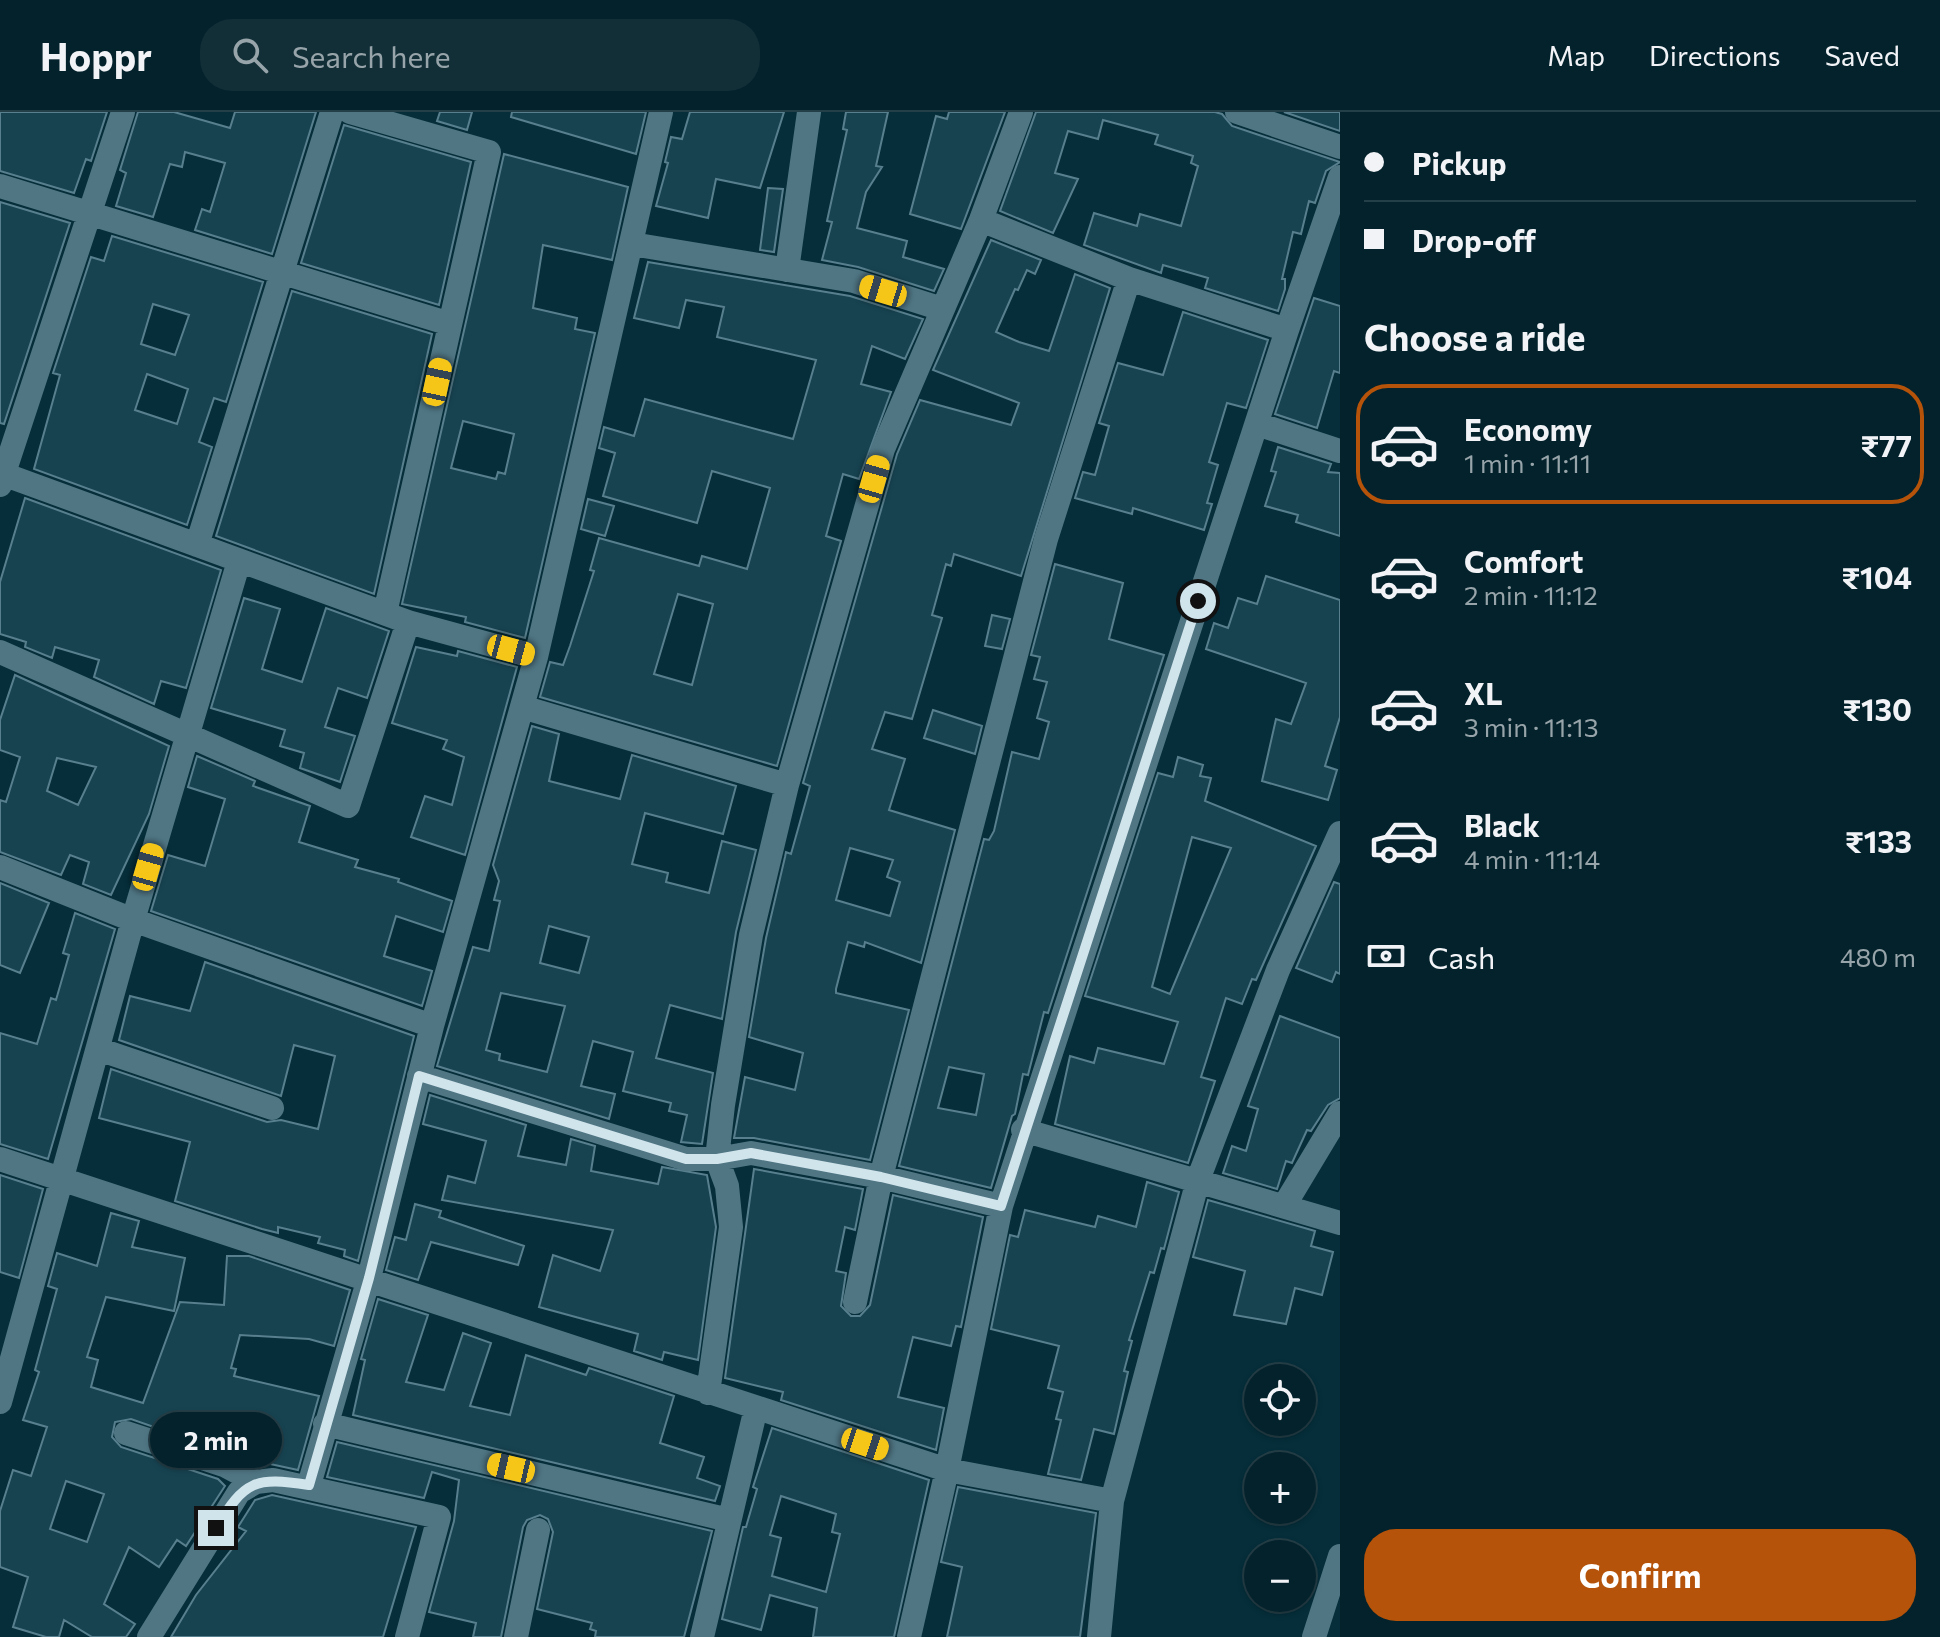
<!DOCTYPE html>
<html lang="en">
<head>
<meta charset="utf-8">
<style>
	body { margin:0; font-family:Commissioner,sans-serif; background:#122f38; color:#f1f3f6; height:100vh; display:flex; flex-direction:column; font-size:30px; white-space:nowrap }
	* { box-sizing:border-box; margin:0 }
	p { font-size:26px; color:#97a4a9 }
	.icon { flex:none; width:44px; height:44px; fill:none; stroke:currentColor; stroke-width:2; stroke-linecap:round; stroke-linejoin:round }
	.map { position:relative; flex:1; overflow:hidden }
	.panel { display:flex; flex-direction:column; background:#04222c; width:600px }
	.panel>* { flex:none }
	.banner { display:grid; align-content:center; height:176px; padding:0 24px; background:#04222c }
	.controls { position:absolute; left:1244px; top:1252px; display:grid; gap:16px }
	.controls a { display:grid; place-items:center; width:72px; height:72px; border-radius:50%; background:#04222c; box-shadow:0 2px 6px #0004,0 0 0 2px #253f48; font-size:40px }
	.end { position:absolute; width:36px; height:36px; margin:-18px; border:10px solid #d0e4ec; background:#111; box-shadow:0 0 0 4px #111 }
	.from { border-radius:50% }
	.bubble { position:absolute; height:56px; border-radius:28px; background:#04222c; box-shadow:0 2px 6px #0004,0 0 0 2px #253f48; font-size:26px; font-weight:700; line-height:56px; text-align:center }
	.car { position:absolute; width:24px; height:48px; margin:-24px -12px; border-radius:10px; box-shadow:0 0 6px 2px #0007; background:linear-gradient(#f5c518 24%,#345 0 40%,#f5c518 0 76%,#345 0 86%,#f5c518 0) }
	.banner b { display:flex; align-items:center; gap:28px; height:76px; font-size:30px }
	.banner b+b { border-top:2px solid #253f48 }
	.banner i { width:20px; height:20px; background:#f1f3f6 }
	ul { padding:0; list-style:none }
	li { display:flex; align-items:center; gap:24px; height:120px; margin:0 16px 12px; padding:0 8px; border:4px solid transparent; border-radius:32px }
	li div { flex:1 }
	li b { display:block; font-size:30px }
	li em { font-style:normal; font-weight:700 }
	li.selected { border-color:#b45309 }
	li>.icon { width:72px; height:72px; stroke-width:1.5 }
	h2 { padding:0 24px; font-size:36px; line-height:96px }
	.pay { display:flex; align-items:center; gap:20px; height:88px; padding:0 24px; font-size:30px }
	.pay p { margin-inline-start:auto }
	.button { display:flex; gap:16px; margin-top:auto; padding:16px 24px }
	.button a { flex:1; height:92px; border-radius:32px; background:#b45309; color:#fff; font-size:32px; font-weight:700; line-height:92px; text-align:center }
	header { display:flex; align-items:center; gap:48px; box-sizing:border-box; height:112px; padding:0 40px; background:#04222c; border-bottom:2px solid #253f48 }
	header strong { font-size:38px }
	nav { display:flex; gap:44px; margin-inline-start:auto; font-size:28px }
	.search { width:560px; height:72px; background:#122f38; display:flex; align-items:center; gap:20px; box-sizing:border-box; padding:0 28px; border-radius:32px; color:#97a4a9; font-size:30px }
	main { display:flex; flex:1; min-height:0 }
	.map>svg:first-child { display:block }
	.building { fill:#174351; stroke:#587f8d; stroke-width:2; fill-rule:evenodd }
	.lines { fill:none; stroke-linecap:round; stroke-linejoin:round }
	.street { stroke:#507684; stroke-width:24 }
	.route { stroke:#d0e4ec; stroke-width:10 }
</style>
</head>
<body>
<header>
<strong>Hoppr</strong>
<div class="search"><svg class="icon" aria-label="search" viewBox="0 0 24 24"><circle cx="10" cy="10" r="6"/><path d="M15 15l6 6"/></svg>Search here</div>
<nav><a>Map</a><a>Directions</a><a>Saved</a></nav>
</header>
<main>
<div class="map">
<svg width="1340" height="1525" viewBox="0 0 1340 1525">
	<rect width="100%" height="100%" fill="#052e3a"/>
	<path class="building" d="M 0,0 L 107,0 L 91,49 L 86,47 L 74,81 L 0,59 Z
		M 138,0 L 174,0 L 230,16 L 235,0 L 316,0 L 272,142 L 195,118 L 202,97 L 210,100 L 225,51 L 185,40 L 182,55 L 170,52 L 153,105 L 116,94 L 126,61 L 120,58 Z
		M 440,0 L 472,0 L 467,18 L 437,9 Z
		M 512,0 L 646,0 L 636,42 L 511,5 Z
		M 690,0 L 784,0 L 760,76 L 716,67 L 708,106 L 656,94 L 668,51 L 665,50 L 671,25 L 682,27 Z
		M 846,0 L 888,0 L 876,54 L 882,55 L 866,80 L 857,116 L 907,129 L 903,145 L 944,157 L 934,179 L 858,155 L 822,148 L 832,110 L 827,109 L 847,18 L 843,17 Z
		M 949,0 L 1005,0 L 961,117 L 910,102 L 936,4 L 947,7 Z
		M 1036,0 L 1215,0 L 1222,2 L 1232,14 L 1340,50 L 1326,59 L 1315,91 L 1309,89 L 1301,122 L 1293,120 L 1282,167 L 1285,167 L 1285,177 L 1278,199 L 1205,176 L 1208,166 L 1163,153 L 1161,161 L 1084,133 L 1094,101 L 1137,114 L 1140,102 L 1181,114 L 1198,54 L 1191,51 L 1193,44 L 1155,32 L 1158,23 L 1103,8 L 1098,27 L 1068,19 L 1055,61 L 1078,67 L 1053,121 L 1000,99 Z
		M 1284,0 L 1340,0 L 1340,19 Z
		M 344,13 L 471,50 L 439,193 L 301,151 Z
		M 504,42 L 628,75 L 612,148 L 543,133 L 533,196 L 577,206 L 575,217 L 595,221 L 525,526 L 465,510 L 466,505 L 402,492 ZM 463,309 L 514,322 L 505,362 L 498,360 L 496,367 L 451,356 Z
		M 768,76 L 783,77 L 774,140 L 760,138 Z
		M 0,90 L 70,111 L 4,312 L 0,311 Z
		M 112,124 L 263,170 L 226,290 L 214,286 L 199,330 L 212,335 L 187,413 L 34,357 L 60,263 L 53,261 L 91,145 L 104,149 ZM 153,192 L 189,203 L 175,243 L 141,232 ZM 147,262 L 188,277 L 177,312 L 135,298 Z
		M 991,128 L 1041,148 L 1035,162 L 1027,158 L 1018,178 L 1015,177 L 996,220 L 1019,230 L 1049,239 L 1075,162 L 1110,176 L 1021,464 L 954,442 L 951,454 L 946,452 L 932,503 L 942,506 L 912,607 L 885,600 L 872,637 L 905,647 L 889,698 L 955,718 L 921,851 L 865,830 L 864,835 L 848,830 L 836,877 L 836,881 L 909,898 L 870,1048 L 754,1026 L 734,1026 L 745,965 L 795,978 L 803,941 L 749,925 L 766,826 L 785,745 L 786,740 L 791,742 L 810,674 L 803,671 L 897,342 L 920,288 L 1011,313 L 1019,291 L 933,258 ZM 850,736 L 893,748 L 887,765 L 900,770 L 890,804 L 836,788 Z
		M 648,150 L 850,184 L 923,207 L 905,247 L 872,234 L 861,272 L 891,280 L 859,367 L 843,362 L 826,424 L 841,429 L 777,654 L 540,585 L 550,550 L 563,553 L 570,534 L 594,459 L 590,458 L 599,426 L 699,454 L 702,444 L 747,457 L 770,376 L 712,359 L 697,411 L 603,384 L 615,341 L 599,336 L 604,315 L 634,324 L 645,287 L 793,327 L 816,248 L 717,225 L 724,195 L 686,188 L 679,216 L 634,206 ZM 678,482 L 713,492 L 692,573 L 654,562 Z
		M 292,179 L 432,222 L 374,482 L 216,424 Z
		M 1314,186 L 1340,194 L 1340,261 L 1334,259 L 1317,316 L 1275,302 Z
		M 1183,200 L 1268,228 L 1246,296 L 1227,291 L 1209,350 L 1218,353 L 1207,391 L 1212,392 L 1204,418 L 1133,396 L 1132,402 L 1075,386 L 1083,360 L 1095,363 L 1109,314 L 1099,311 L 1118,251 L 1163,263 Z
		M 1278,335 L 1331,352 L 1328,360 L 1340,361 L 1340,424 L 1296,410 L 1298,403 L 1265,394 L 1276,360 L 1271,359 Z
		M 25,386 L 221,458 L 186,576 L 161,569 L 154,592 L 94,565 L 99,548 L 55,535 L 52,546 L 25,535 L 26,530 L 0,522 L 0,470 Z
		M 588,387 L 614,394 L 605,424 L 581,417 Z
		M 1055,452 L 1123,471 L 1109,527 L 1164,543 L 1048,901 L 1044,900 L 1028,963 L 1023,962 L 1015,1002 L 1012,1004 L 991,1076 L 899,1054 L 984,727 L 989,728 L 994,719 L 1012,640 L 1039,647 L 1049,610 L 1037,606 L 1047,570 L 1034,567 L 1040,545 L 1031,543 ZM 949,955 L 984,962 L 976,1003 L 938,996 Z
		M 1266,464 L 1340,488 L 1340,605 L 1325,654 L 1337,658 L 1328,688 L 1262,669 L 1276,607 L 1291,612 L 1306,571 L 1206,537 L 1214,511 L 1228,516 L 1238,486 L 1257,492 Z
		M 244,486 L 280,497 L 262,557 L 302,570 L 326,496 L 389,519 L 367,586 L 338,576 L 325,615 L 355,624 L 340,670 L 300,656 L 304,641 L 280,634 L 285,618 L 211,596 Z
		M 992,503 L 1010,507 L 1002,537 L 985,534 Z
		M 416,535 L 457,544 L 458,539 L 517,555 L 465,743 L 411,725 L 425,684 L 452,693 L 464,645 L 443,637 L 447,628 L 392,611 Z
		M 15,563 L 169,634 L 149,702 L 111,783 L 83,772 L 89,750 L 70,743 L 61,763 L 0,740 L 0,688 L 6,690 L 20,645 L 0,638 L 0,608 ZM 57,646 L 96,655 L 78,693 L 47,679 Z
		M 933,598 L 982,614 L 975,642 L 924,626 Z
		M 532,614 L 559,622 L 549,669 L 620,687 L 632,643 L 736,674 L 723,722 L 645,701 L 632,752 L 668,761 L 666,770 L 709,781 L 722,729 L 756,738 L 736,820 L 722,907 L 670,893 L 656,946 L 713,961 L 702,1032 L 681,1030 L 687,1003 L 669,999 L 671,991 L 623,979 L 633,940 L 593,929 L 581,974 L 615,982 L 609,1007 L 437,954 L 473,835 L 489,839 L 500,789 L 494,788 L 499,769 L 493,753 ZM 549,814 L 589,825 L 579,861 L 540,851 ZM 501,881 L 565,894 L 547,960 L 499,948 L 500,942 L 486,938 Z
		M 197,644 L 255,669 L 253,674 L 310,694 L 299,730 L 358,748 L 355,755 L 399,767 L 398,770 L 452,789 L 443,820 L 396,804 L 384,844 L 432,859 L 422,894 L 151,799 L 168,743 L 205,754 L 225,687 L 188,675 Z
		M 1178,645 L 1203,653 L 1200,664 L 1211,666 L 1205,689 L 1316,734 L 1256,868 L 1252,867 L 1242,892 L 1226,886 L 1201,965 L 1215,969 L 1188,1051 L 1055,1012 L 1070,944 L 1094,951 L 1098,936 L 1164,952 L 1178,910 L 1085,884 L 1158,661 L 1173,665 ZM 1192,725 L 1231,736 L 1170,882 L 1152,875 Z
		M 1334,770 L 1340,772 L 1340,862 L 1336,860 L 1332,870 L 1296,856 Z
		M 0,771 L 49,791 L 20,861 L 0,853 Z
		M 75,801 L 115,817 L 48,1047 L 0,1032 L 0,921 L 37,932 L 51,886 L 56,888 L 69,843 L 63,841 Z
		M 205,850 L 414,924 L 358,1149 L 344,1144 L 345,1138 L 318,1131 L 320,1125 L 278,1115 L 278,1121 L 262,1117 L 175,1089 L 190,1030 L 99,1006 L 111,957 L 267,1010 L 281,1008 L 318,1017 L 335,944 L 294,933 L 281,984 L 119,928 L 130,884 L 190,899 Z
		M 1280,904 L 1340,926 L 1340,986 L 1328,993 L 1311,1019 L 1307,1018 L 1292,1051 L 1286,1049 L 1277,1077 L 1223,1061 L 1232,1034 L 1246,1039 L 1258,997 L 1248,994 Z
		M 430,983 L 526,1013 L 518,1044 L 566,1053 L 571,1027 L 595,1034 L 591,1059 L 658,1072 L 662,1055 L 707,1063 L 716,1115 L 698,1248 L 664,1240 L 662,1248 L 634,1239 L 638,1222 L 539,1195 L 553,1143 L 600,1159 L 613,1118 L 442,1088 L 448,1064 L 475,1071 L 486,1029 L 423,1012 Z
		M 754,1057 L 863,1077 L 855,1118 L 845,1115 L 836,1159 L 846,1161 L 841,1194 L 851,1204 L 860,1204 L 870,1193 L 893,1083 L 983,1105 L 961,1215 L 956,1214 L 951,1234 L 913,1225 L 898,1285 L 944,1296 L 936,1338 L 781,1288 L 783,1280 L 725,1266 Z
		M 0,1063 L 43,1077 L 19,1166 L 0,1160 Z
		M 1147,1070 L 1179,1080 L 1164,1137 L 1161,1136 L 1154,1161 L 1150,1160 L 1129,1228 L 1132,1229 L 1124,1259 L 1128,1260 L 1114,1322 L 1094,1317 L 1081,1368 L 1048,1362 L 1061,1308 L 1056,1307 L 1063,1280 L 1048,1276 L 1059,1234 L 991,1217 L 1010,1123 L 1018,1125 L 1025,1098 L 1095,1115 L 1098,1104 L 1136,1115 Z
		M 1208,1088 L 1315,1119 L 1311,1134 L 1333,1140 L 1322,1183 L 1295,1176 L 1286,1212 L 1234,1203 L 1245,1159 L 1193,1145 Z
		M 415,1092 L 441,1099 L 439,1105 L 524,1134 L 518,1153 L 431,1130 L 418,1168 L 386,1158 L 395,1125 L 406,1128 Z
		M 111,1101 L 139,1109 L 132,1135 L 185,1146 L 174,1199 L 106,1185 L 87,1245 L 98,1248 L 91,1275 L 143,1291 L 180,1190 L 224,1193 L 227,1144 L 249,1144 L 350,1178 L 334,1234 L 309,1227 L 240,1223 L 231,1256 L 236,1257 L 234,1264 L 319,1284 L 298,1358 L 243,1346 L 131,1307 L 115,1310 L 112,1325 L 121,1335 L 218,1367 L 225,1374 L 186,1434 L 177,1428 L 159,1455 L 129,1435 L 104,1492 L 135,1512 L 126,1525 L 92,1525 L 64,1508 L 59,1525 L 46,1525 L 13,1515 L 28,1465 L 0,1455 L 0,1399 L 13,1358 L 31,1364 L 47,1315 L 23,1308 L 39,1260 L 35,1258 L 57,1177 L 48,1174 L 57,1141 L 97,1154 ZM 66,1369 L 104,1382 L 87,1430 L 50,1417 Z
		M 378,1187 L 428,1203 L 406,1270 L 444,1278 L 463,1221 L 491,1231 L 470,1294 L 510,1303 L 526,1243 L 586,1263 L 589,1256 L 674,1284 L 660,1331 L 704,1345 L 697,1366 L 720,1374 L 715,1389 L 353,1303 L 365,1248 L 361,1247 Z
		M 772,1316 L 929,1368 L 894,1525 L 813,1525 L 817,1496 L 770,1483 L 761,1518 L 722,1507 L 743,1415 L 746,1415 L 757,1377 L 753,1375 ZM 781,1384 L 836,1402 L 832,1420 L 840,1422 L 826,1480 L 772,1464 L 781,1426 L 770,1423 Z
		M 337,1330 L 712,1419 L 684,1525 L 595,1525 L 596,1519 L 590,1517 L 592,1511 L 537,1497 L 553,1420 L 548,1407 L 540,1403 L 527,1408 L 523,1415 L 501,1525 L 473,1525 L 476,1511 L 429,1500 L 454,1409 L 459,1368 L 432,1360 L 424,1386 L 327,1365 Z
		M 958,1375 L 1096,1401 L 1080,1525 L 947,1525 L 962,1455 L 941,1450 Z
		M 272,1383 L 416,1415 L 383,1525 L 171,1525 L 196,1483 L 246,1419 L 238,1415 L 255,1388 Z"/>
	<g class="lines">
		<path class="street" d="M 350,0 L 489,40 L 385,501
			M 1237,0 L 1340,35
			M 0,74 L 450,212
			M 981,108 L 1129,167 L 1287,218
			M 632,132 L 854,169 L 942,197
			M 787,158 L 809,0
			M 1257,312 L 1340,339
			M 3,362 L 408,510 L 536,545
			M 0,373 L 123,0
			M 197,433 L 332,0
			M 0,540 L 348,694 L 408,510
			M 522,595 L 787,673
			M 0,755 L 133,808 L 432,914
			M 98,937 L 272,996
			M 419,964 L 686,1047 L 717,1047 L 751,1041 L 881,1065 L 1001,1094
			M 1023,1018 L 1340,1111
			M 0,1047 L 947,1358 L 1112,1389
			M 1284,1094 L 1340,1001
			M 855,1190 L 881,1065 L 1046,427 L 1129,167
			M 708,1281 L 731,1115 L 727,1074 L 717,1047 L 723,993 L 751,823 L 787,673 L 883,337 L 981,108 L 1021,0
			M 0,1290 L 133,808 L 239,449
			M 325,1312 L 729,1408
			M 126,1321 L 224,1353 L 256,1370
			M 309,1373 L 369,1166 L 432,914 L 536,545 L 661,0
			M 149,1525 L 239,1380 L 256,1370 L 273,1368 L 439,1405 L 407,1525
			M 516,1525 L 538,1418
			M 702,1525 L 756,1296
			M 909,1525 L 947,1358 L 1001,1094 L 1287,218 L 1340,65
			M 1099,1525 L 1112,1389 L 1198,1068 L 1278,858 L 1340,721
			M 1314,1525 L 1340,1444"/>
	</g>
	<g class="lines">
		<path class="route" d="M 216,1416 C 245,1368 255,1365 309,1373 L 369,1166 L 419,964 L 686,1047 L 717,1047 L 751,1041 L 881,1065 L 1001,1094 L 1198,489"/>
	</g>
</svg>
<div class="controls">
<a><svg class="icon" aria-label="locate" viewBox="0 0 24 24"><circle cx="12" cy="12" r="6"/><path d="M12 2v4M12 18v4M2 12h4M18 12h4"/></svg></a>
<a>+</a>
<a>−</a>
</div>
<i class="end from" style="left:1198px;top:489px"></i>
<i class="end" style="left:216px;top:1416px"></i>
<div class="bubble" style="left:150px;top:1300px;width:132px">2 min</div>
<i class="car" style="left:883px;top:179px;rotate:287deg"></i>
<i class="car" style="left:437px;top:270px;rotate:12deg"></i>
<i class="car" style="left:874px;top:367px;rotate:16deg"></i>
<i class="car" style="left:511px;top:538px;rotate:105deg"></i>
<i class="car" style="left:148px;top:755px;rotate:16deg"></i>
<i class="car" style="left:865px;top:1332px;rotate:108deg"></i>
<i class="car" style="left:511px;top:1356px;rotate:283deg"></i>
</div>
<section class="panel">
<div class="banner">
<b><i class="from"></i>Pickup</b>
<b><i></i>Drop-off</b>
</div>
<h2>Choose a ride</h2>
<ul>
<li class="selected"><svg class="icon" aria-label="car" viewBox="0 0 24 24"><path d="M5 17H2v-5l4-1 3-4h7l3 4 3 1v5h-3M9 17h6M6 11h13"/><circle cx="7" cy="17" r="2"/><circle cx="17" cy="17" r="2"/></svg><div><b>Economy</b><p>1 min · 11:11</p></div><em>₹77</em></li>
<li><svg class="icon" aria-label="car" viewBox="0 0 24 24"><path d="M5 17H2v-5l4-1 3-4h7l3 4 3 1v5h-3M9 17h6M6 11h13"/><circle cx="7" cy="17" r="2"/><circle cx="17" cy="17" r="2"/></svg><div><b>Comfort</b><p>2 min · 11:12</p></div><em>₹104</em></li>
<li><svg class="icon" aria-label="car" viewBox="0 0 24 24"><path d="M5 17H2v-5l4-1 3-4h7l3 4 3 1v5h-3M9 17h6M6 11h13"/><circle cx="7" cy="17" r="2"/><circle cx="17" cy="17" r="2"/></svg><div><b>XL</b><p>3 min · 11:13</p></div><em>₹130</em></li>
<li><svg class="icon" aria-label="car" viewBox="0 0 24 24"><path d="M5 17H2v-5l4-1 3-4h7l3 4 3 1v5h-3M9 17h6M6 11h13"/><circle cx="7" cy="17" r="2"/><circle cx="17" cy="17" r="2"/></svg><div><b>Black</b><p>4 min · 11:14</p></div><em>₹133</em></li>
</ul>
<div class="pay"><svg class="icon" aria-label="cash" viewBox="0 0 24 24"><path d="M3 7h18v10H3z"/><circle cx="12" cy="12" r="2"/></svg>Cash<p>480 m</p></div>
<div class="button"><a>Confirm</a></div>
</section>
</main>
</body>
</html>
